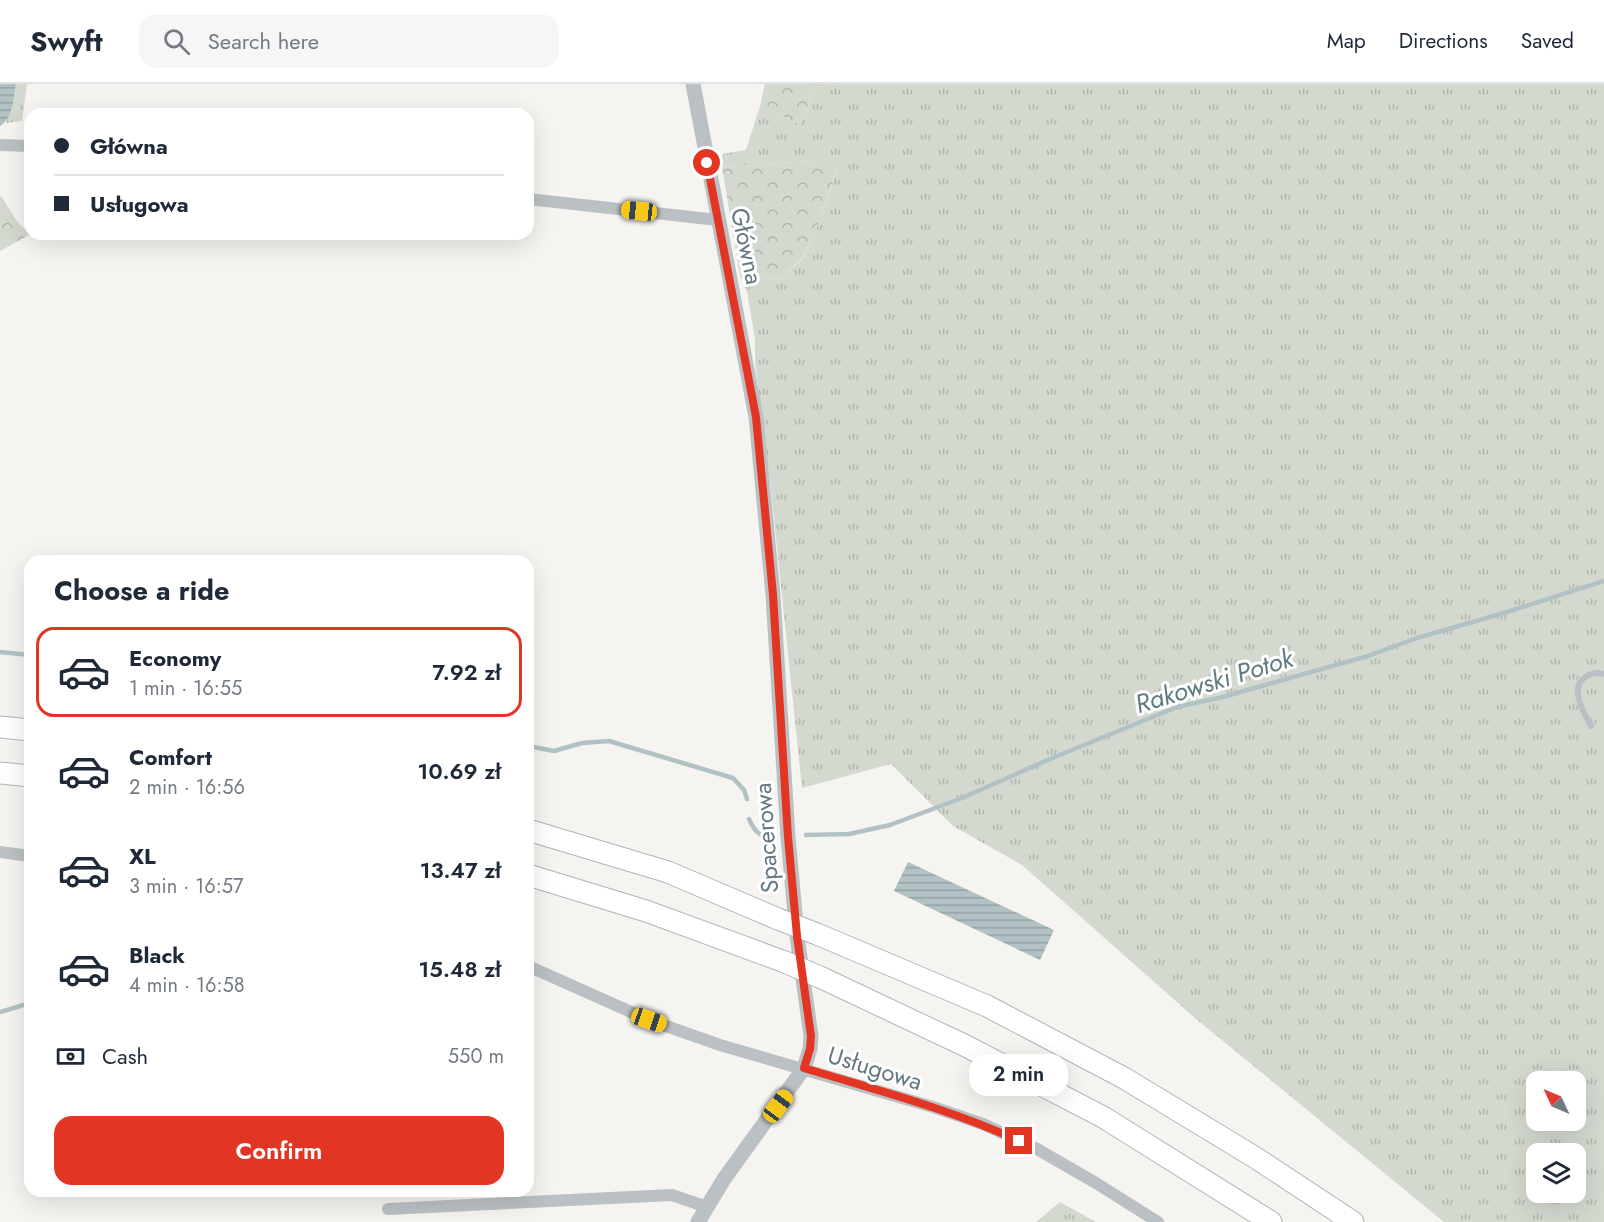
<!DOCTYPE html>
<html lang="en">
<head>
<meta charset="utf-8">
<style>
	body { margin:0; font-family:Jost,sans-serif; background:#f6f6f7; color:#1f2937; height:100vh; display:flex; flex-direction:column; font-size:22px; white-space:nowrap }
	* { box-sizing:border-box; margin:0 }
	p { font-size:20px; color:#747a83 }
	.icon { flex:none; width:33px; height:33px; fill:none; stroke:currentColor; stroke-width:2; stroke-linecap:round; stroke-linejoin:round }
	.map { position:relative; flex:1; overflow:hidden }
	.drawer { position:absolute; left:24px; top:471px; width:510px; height:642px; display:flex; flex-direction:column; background:#fff; border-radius:18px; box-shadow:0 6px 24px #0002 }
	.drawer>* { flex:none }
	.guide { position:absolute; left:24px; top:24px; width:510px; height:132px; border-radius:18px; box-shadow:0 6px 24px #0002; display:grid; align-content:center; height:132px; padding:0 30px; background:#fff }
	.needle { width:39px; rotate:314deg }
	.fabs { position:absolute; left:1526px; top:987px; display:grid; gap:12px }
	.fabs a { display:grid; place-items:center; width:60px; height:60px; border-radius:12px; background:#fff; box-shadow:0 6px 24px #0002; font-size:30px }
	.end { position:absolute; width:27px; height:27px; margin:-14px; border:8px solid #e23523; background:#fff; box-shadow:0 0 0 3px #fff }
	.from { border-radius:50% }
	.bubble { position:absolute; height:42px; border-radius:18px; background:#fff; box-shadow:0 6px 24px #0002; font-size:20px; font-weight:600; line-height:42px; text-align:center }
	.car { position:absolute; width:18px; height:36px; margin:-18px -9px; border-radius:8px; box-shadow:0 0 4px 2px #0007; background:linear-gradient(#f5c518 24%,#345 0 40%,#f5c518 0 76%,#345 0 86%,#f5c518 0) }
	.guide b { display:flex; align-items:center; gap:21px; height:57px; font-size:22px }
	.guide b+b { border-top:2px solid #e0e1e3 }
	.guide i { width:15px; height:15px; background:#1f2937 }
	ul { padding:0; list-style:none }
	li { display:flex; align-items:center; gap:18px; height:90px; margin:0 12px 9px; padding:0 18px; border:3px solid transparent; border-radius:18px }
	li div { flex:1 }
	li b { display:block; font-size:22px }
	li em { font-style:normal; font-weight:600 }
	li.on { border-color:#e23523 }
	li>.icon { width:54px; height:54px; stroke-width:1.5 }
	h2 { padding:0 30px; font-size:27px; line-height:72px }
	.pay { display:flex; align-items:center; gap:15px; height:66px; padding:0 30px; font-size:22px }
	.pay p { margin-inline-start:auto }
	.action { display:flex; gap:12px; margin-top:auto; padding:12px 30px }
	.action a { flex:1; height:69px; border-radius:18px; background:#e23523; color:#fff; font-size:24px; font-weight:600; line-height:69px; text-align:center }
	header { display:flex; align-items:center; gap:36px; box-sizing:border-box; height:84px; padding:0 30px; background:#fff; border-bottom:2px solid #e0e1e3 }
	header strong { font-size:28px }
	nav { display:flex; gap:33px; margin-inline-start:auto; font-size:21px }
	.search { width:420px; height:54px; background:#f6f6f7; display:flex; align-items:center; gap:15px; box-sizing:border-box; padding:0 21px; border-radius:18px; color:#747a83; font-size:22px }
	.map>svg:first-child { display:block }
	.grass { fill:url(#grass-tufts); fill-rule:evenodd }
	.forest { fill:url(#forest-crowns) }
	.water { fill:url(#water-rules) }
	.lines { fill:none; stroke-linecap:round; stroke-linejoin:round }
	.stream { stroke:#b2c2c4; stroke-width:4.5 }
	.motorway-casing { stroke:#b0b5b7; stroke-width:23 }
	.service { stroke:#bac0c3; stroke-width:6 }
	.minor { stroke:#bac0c3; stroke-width:12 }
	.tertiary { stroke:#bac0c3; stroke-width:15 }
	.motorway { stroke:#fff; stroke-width:21 }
	.motorway-bridge-casing { stroke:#b0b5b7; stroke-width:23; stroke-linecap:butt }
	.motorway-bridge { stroke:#fff; stroke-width:21 }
	.route { stroke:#e23523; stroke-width:8 }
	.labels { text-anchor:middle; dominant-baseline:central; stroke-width:6; stroke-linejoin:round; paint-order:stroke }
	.street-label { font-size:24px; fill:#637881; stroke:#fff }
	.water-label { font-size:26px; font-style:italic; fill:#5f7b7f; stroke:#fff }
</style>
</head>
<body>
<header>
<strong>Swyft</strong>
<div class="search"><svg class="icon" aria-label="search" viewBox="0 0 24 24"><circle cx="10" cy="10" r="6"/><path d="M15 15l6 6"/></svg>Search here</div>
<nav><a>Map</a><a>Directions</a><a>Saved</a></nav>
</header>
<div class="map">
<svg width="1604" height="1138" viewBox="0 0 1604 1138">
	<defs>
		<pattern id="grass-tufts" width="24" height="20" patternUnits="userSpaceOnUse" patternTransform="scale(1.5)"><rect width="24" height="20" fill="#d4d9d0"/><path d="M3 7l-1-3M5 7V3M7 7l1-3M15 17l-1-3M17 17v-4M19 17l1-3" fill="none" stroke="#b0b5ae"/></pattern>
		<pattern id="forest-crowns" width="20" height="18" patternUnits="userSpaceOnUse" patternTransform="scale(1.5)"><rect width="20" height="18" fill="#d4d9d0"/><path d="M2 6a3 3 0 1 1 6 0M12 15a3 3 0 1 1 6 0" fill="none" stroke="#b0b5ae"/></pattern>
		<pattern id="water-rules" width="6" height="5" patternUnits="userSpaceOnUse" patternTransform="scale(1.5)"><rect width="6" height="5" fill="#b2c2c4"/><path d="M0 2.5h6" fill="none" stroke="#94a2a5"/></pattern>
	</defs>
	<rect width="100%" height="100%" fill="#f5f4f0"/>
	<path class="grass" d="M 16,0 L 27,0 L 22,37 L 6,39 L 12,26 Z
		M 839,0 L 1604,0 L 1604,1138 L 1444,1138 L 1195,934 L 1022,781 L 953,742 L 891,680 L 802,704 L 770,397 L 755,279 L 755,255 L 747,208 L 740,191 L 780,196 L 802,175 L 816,146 L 836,89 L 813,77 L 722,83 L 722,70 L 746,66 L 760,22 L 799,40 L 807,32 L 811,4 ZM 1536,998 L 1575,998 L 1575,1036 L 1536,1036 ZM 1536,1070 L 1575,1070 L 1575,1108 L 1536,1108 Z
		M 1060,1118 L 1096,1138 L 1036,1138 Z"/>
	<path class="forest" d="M 765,0 L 839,0 L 811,4 L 807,32 L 799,40 L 760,22 Z
		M 813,77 L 836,88 L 816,146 L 802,174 L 780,196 L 740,191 L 722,83 Z
		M 0,111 L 19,140 L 31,150 L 0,167 Z"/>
	<path class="water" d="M 0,0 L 16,0 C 13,15 14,34 0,42 Z
		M 908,778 L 1054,846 L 1040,876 L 894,807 Z"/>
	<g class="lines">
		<path class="stream" d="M 0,568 L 30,571
			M 528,662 L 554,667 L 582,659 L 609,657 L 733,694 L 744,706 L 747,715
			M 749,735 C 754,746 758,752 771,754
			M 806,751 L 849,750 L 890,741 L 962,714 L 1050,675 L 1177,623 L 1223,613 L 1368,572 L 1417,554 L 1507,528 L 1604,497
			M 0,928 L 30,919"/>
		<g class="motorway-casing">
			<path id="motorway" d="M 0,643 L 30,646
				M 0,689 L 30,692
				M 528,746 L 668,788 L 778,835
				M 528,791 L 646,827 L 785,878
				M 817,850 L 987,922 L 1124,994 L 1256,1074 L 1353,1138
				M 822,894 L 966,962 L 1103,1033 L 1271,1138"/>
		</g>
		<path class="service" d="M 1591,642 C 1586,633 1579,621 1578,610 C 1576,595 1591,586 1604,590"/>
		<path class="minor" d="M 0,61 L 30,62
			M 528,115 L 718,136
			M 0,768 L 30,772
			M 528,882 L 649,936 L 720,961 L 933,1023 L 983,1040 L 1037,1065 L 1096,1099 L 1158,1138
			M 388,1125 L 672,1111 L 707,1123"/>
		<path class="tertiary" d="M 693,0 L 756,333 L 773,511 L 788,753 L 797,852 L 811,952 L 810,965 L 804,984 L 724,1095 L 698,1138"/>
		<use href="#motorway" class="motorway"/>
		<g class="motorway-bridge-casing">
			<path id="motorway-bridge" d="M 778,835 L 817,850
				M 785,878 L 822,894"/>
		</g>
		<use href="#motorway-bridge" class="motorway-bridge"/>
	</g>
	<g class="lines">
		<path class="route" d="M 707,79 L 756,333 L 773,511 L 788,753 L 797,852 L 811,952 L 810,965 L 804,984 C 876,1006 950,1025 1019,1057"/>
	</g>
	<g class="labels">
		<g class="street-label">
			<text transform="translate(747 162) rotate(78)">Główna</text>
			<text transform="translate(766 754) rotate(-94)">Spacerowa</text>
			<text transform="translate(875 984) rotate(17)">Usługowa</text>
		</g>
		<g class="water-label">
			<text transform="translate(1214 597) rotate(-17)">Rakowski Potok</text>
		</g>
	</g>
</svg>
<div class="fabs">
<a><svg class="needle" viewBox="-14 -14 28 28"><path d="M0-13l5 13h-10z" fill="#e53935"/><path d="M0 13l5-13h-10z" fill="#747a83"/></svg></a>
<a><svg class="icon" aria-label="layers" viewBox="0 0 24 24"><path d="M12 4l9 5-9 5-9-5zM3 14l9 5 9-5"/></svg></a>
</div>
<i class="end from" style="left:707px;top:79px"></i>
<i class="end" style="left:1019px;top:1057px"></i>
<div class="bubble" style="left:969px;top:970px;width:99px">2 min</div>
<i class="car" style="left:639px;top:127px;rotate:276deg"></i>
<i class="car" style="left:649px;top:936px;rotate:109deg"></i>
<i class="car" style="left:778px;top:1022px;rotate:37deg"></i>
<div class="guide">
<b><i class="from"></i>Główna</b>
<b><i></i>Usługowa</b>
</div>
<section class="drawer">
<h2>Choose a ride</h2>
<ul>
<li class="on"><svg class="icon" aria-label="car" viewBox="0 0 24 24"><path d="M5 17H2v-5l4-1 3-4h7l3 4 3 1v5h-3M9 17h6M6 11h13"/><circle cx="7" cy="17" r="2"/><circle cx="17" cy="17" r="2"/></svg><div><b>Economy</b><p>1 min · 16:55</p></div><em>7.92 zł</em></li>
<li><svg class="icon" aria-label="car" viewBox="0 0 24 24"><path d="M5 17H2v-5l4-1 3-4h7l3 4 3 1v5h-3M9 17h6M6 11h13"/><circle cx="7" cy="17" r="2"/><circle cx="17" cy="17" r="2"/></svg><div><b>Comfort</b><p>2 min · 16:56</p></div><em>10.69 zł</em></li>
<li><svg class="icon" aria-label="car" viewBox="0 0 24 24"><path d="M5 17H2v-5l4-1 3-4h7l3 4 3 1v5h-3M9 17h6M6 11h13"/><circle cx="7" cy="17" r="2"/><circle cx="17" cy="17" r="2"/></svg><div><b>XL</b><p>3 min · 16:57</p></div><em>13.47 zł</em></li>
<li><svg class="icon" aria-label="car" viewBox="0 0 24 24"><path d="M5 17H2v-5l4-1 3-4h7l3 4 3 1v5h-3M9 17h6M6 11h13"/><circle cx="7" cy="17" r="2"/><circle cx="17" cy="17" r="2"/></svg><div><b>Black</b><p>4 min · 16:58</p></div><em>15.48 zł</em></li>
</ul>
<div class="pay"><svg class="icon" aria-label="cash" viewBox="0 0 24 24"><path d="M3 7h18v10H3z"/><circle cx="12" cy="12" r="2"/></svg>Cash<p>550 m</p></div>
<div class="action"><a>Confirm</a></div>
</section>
</div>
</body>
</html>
